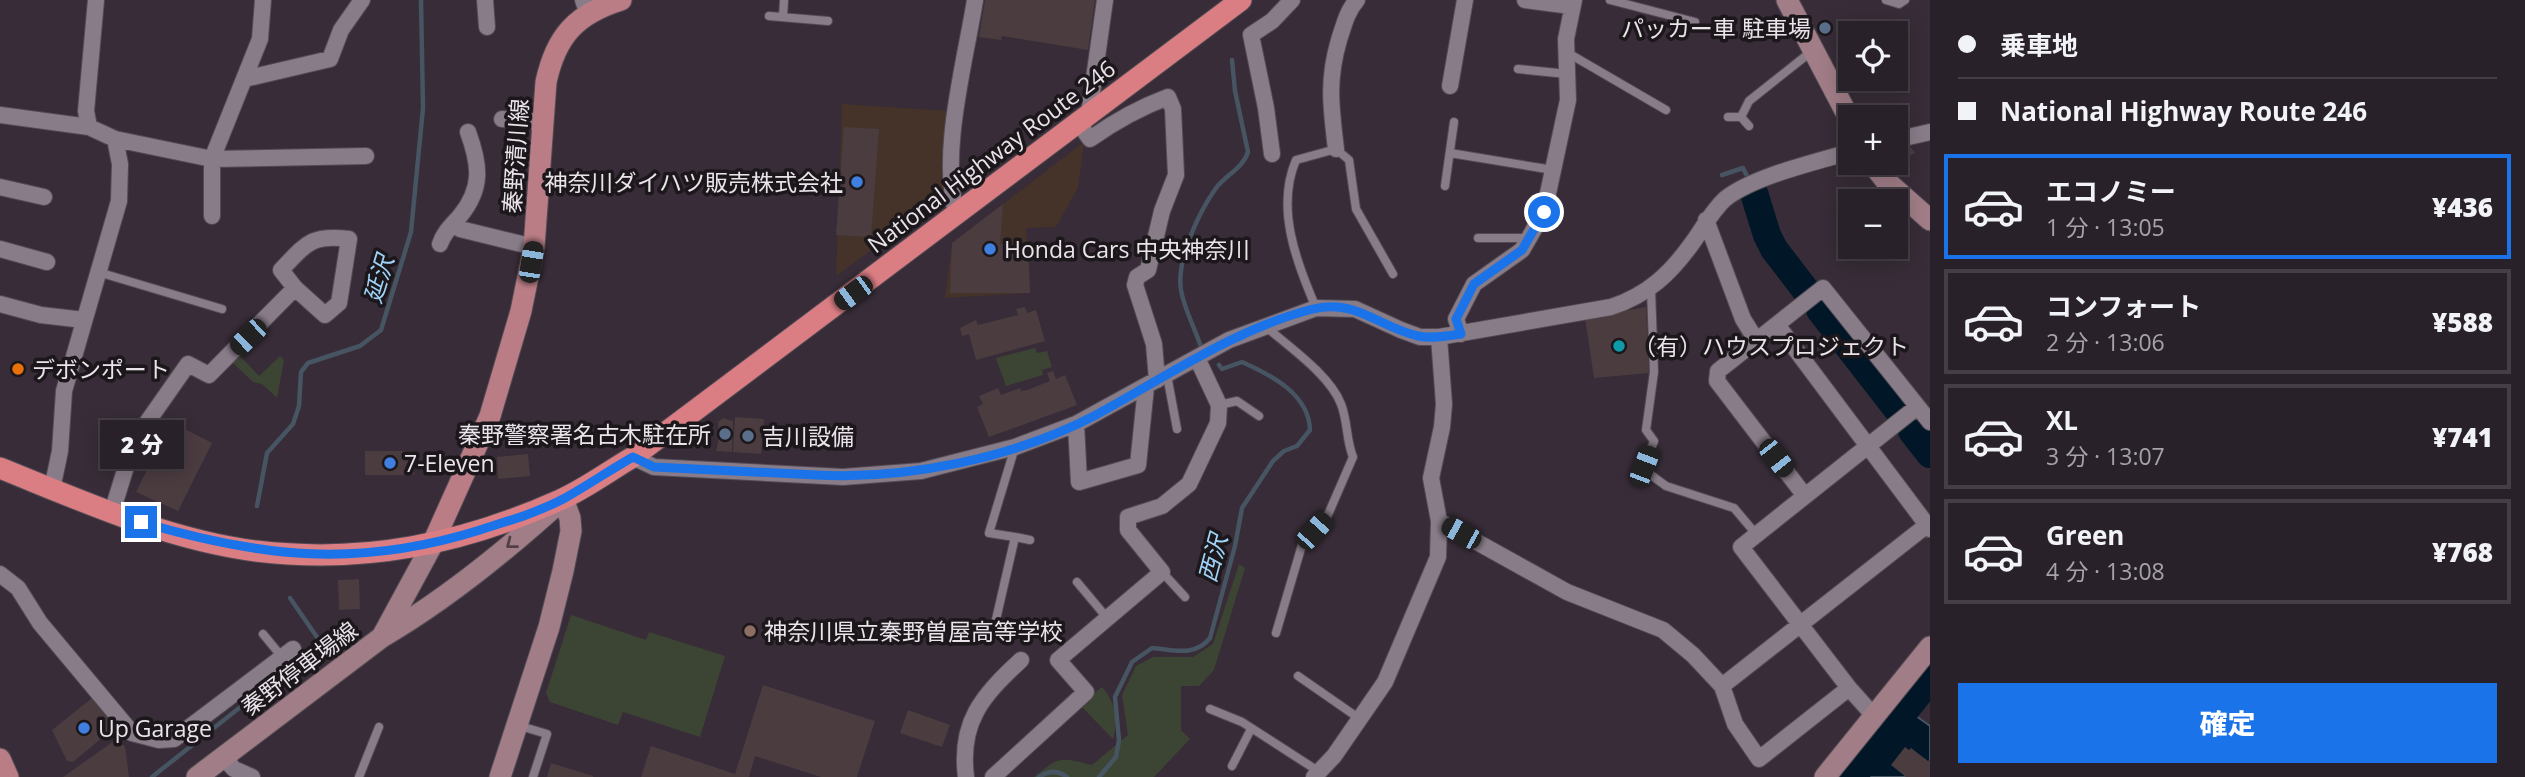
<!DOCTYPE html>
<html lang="ja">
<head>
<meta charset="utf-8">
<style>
	body { margin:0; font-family:"Open Sans","Noto Sans JP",sans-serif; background:#312931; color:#f1f3f6; height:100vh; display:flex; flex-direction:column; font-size:26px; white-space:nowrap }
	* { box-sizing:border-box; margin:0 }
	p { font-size:23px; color:#a5a3a8 }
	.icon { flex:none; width:38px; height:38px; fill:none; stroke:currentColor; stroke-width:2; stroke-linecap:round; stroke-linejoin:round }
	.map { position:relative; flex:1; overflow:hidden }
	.details { display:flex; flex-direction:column; background:#292129; width:595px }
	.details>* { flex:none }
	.banner { display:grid; align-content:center; height:154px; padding:0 28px; background:#292129 }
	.tools { position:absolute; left:1838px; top:21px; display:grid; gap:14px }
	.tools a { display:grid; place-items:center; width:70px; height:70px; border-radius:0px; background:#292129; box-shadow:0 4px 18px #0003,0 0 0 2px #453e46; font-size:35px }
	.end { position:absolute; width:32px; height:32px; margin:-16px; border:9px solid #1a73e8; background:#fff; box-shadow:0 0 0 4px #fff }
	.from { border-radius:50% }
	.bubble { position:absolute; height:49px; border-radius:0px; background:#292129; box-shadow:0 4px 18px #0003,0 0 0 2px #453e46; font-size:23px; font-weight:800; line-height:49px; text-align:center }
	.car { position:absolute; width:21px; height:42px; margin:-21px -10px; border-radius:9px; box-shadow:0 0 5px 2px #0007; background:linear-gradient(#222 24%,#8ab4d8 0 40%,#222 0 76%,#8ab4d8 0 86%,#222 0) }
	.banner b { display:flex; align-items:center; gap:24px; height:66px; font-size:26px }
	.banner b+b { border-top:2px solid #453e46 }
	.banner i { width:18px; height:18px; background:#f1f3f6 }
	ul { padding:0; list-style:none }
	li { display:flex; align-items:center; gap:21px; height:105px; margin:0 14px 10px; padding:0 14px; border:4px solid #453e46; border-radius:0px }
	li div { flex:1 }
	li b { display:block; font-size:26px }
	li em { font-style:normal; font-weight:800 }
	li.on { border-color:#1a73e8 }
	li>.icon { width:63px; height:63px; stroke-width:1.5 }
	.action { display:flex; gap:14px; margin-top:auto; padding:14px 28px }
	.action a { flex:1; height:80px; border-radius:0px; background:#1a73e8; color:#fff; font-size:28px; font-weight:800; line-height:80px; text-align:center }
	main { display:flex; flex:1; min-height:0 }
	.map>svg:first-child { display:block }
	.commercial { fill:#45332a }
	.green { fill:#3c4533 }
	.water { fill:#011727; stroke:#475462; stroke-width:2 }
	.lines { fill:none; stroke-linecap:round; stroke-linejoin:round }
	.stream { stroke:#475462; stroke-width:4.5 }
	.river { stroke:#011727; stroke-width:28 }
	.building { fill:#4b3c40 }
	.lane-casing { stroke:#534b53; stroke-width:10 }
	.street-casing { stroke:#534b53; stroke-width:18 }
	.secondary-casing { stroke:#534b53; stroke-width:23 }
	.primary-casing { stroke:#534b53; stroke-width:23 }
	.highway-casing { stroke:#534b53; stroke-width:23 }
	.lane { stroke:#887c88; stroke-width:8 }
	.street { stroke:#887c88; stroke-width:16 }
	.secondary { stroke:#a17d87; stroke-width:21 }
	.primary { stroke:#ba7d86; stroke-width:21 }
	.highway { stroke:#db7e84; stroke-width:21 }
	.oneway { stroke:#514046 }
	.route { stroke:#1a73e8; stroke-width:9 }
	.service-dot { fill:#5c6f8a; stroke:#1b171b; stroke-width:2.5 }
	.shop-dot { fill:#3f7fe0; stroke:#1b171b; stroke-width:2.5 }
	.culture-dot { fill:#0f9aa8; stroke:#1b171b; stroke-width:2.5 }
	.food-dot { fill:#e8710a; stroke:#1b171b; stroke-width:2.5 }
	.education-dot { fill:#8d6e63; stroke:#1b171b; stroke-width:2.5 }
	.labels { text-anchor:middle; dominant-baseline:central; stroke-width:7; stroke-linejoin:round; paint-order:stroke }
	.poi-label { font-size:23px; fill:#eae4ea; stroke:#1b171b; text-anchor:start }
	.street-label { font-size:23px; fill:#eae4ea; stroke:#1b171b }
	.water-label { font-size:24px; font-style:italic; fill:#a0d2f8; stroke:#1b171b }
</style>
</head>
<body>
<main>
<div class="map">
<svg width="1930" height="777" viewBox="0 0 1930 777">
	<rect width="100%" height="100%" fill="#372c37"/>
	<path class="commercial" d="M 842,104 L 950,111 L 943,198 L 836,276 Z
		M 1084,142 L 1078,188 L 1056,227 L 1026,228 L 1030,293 L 945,298 L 952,243 Z"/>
	<path class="green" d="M 1035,348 L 1037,353 L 1047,351 L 1052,367 L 1042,370 L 1043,375 L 1006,386 L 996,358 Z
		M 239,355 L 259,376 L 280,356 L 284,360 L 277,398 L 262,384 L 253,382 L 232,362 Z
		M 1239,564 L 1245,568 L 1214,670 L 1199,686 L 1181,686 L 1181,730 L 1190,739 L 1154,777 L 1034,777 C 1060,755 1061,758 1092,765 L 1128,735 L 1122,695 L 1136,666 L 1153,657 L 1193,657 L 1213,644 Z
		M 571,615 L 646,640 L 649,632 L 725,656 L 700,737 L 623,712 L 618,725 L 550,702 L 546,693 Z
		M 1102,687 C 1115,702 1119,719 1113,739 L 1080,705 Z"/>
	<path class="water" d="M 1912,713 L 1930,726 L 1930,777 L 1861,777 Z"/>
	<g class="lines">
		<path class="stream" d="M 1722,175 L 1743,168 L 1748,178
			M 1201,347 C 1195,328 1184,309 1181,290 C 1176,260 1199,212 1216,188 C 1226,175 1243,168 1248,152 L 1235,91 L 1232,60
			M 257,506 L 267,453 L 293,424 L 299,406 L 301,372 L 308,363 L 360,346 L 381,330 L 411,232 L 423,108 L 421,0
			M 152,777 L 321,643 L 290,598
			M 1039,777 C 1049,770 1058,770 1067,777
			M 1099,777 L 1116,757 L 1119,740 L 1115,697 L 1132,662 L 1152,648 C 1174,650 1195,657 1210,638 L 1235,546 L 1242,508 L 1273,461 L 1284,451 L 1297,446 L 1310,430 C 1309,394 1271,375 1242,362 L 1222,369 L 1219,365"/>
		<path class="river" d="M 1754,193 L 1767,235 L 1774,249 L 1807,292
			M 1820,310 L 1897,409
			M 1912,431 L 1930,454
			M 1852,777 L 1930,679"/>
	</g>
	<path class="building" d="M 985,0 L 1095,0 L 1088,50 L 1002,36 L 1001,40 L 979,37 Z
		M 844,127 L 879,129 L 871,237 L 836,235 Z
		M 1909,145 L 1915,153 L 1899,162 L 1895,153 Z
		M 1003,204 L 1000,244 L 1028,244 L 1030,293 L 950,293 L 952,243 Z
		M 1025,307 L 1027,313 L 1036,310 L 1045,341 L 976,360 L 969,334 L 962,336 L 960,328 L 976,320 L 978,325 L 1018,315 L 1016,309 Z
		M 1646,307 L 1649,373 L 1594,378 L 1585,318 Z
		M 1053,371 L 1056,379 L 1065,375 L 1077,405 L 989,437 L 977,407 L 983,404 L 979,396 L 998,388 L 1001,395 L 1020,388 L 1021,391 L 1027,390 L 1050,381 L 1047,373 Z
		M 735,417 L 764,419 L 761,454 L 733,452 Z
		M 723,418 L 733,421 L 732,452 L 716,451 L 719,437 L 718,422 Z
		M 171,422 L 212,443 L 178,511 L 136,492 Z
		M 365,451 L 414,451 L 414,475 L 365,475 Z
		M 528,454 L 530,476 L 498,479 L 497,457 Z
		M 359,579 L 360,609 L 339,610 L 338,580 Z
		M 763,685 L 875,721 L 857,777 L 821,777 L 755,756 L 749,777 L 641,777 L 651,746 L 735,774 Z
		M 92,698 L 115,727 L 73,762 L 67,761 L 52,730 Z
		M 908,710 L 950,725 L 942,747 L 900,733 Z
		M 114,741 L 125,746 L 129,777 L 63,777 Z
		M 1905,747 L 1909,750 L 1911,748 L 1928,761 L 1930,759 L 1930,777 L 1906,777 L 1891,765 Z
		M 551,763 L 593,776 L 593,777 L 547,777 Z"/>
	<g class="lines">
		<g class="lane-casing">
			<path id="lane" d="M 1610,0 L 1695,22
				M 1886,0 L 1899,4 L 1905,0
				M 769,16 L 828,21
				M 783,17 L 784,0
				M 1568,53 L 1666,110
				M 1518,69 L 1567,74
				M 1728,117 L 1741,117 L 1749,126
				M 1741,117 L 1749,101 L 1812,51
				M 1450,153 L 1553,170
				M 1445,186 L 1454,122
				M 1478,238 L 1528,238
				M 98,272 L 222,309
				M 1651,290 L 1654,372 L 1646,430 L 1654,441 L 1644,466 L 1651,475 L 1666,486 L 1734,508 L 1756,534
				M 1316,308 C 1297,262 1275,209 1296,160 L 1336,149 L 1349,160 L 1356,209 L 1393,274
				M 1265,326 C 1288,346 1330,375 1341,404 C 1348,422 1346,440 1353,457 L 1327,517 L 1302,545 L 1276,633
				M 1167,375 L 1177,429
				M 1219,405 L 1237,401 L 1259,416
				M 1015,537 L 1030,540
				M 1162,572 L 1185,597
				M 1077,582 L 1108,619
				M 263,634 L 282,657
				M 992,637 L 1015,537 L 989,533 L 1015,447
				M 1298,676 L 1360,719
				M 1210,709 L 1242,722 L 1318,771
				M 517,725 L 547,734 L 533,777
				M 1232,766 L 1251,729
				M 359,777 L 379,727"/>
		</g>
		<g class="street-casing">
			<path id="street" d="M 485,0 L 487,27
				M 583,0 L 588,14
				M 1525,0 L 1571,6
				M 244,79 L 330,59 L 341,30 L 362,0
				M 1450,86 L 1465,0
				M 1089,114 L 1105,0
				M 0,115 L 89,127 L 115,139 L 212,159 L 260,39 L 263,0
				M 502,119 L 543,122
				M 1078,122 L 1090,139 C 1114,122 1141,107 1168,97 L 1173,109 L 1176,175 L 1162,211 L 1148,270 L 1137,277 L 1135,285 L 1154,344 L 1157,380
				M 89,127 L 86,111 L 96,0
				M 1895,140 L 1930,132
				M 1336,149 C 1331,107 1327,81 1339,40 C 1344,25 1347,11 1357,0
				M 1272,154 L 1266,108 L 1251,35 L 1272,21 L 1292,0
				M 0,187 L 44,197
				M 212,216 L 212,159 L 366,156
				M 957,216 C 939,155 965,63 975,0
				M 1706,220 L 1743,319 L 1756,340
				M 453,224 L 460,229 L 534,247
				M 440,244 C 444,232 452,225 460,216 C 483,188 480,165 468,132
				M 0,249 L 47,262
				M 0,304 L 41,315 L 84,320
				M 1778,326 L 1930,529
				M 1461,334 L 1456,319 L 1474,284 L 1522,250 L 1544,212 L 1568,100 L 1566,39 L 1574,0
				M 1076,424 L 1079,482 L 1138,465 L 1146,387
				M 633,457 L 654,467 L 843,477 L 921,471 L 1015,447 L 1076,424 L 1229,340 L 1316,308 L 1355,309 L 1401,330 L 1420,337 L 1439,337 L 1611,307 C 1648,295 1671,273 1693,242 C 1704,227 1711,212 1725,199 C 1752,177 1815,162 1850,152
				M 52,489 L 60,451 L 64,391 L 119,201 L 120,164 L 115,139
				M 1805,496 L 1717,381 L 1718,371 L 1823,288 L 1930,422
				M 112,512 L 134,441 L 188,364 L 209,375 L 295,288 L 281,270 C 306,244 311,234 349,239 L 339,303 L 325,315 L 295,288
				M 1439,521 L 1567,592 L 1663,630 L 1693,655 L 1722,686
				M 0,574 L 18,588 L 40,623 L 132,733 L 159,740 L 174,739 L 293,649
				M 1849,688 L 1759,759 L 1735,724 L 1722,686 L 1927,525
				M 1874,716 L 1849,688 L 1741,547 L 1917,407
				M 224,758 L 234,769 L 252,777
				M 966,777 C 959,722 982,696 1021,660
				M 993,777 L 1086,692 L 1058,660 L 1162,572 L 1128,530 L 1128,517 L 1162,506 L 1189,484 L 1218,423 L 1219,405 L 1197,358
				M 1314,777 L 1334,756 L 1385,682 L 1438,557 L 1439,521 L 1431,478 L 1442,427 L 1444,404 L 1439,337"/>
		</g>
		<g class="secondary-casing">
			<path id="secondary" d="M 1787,0 L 1850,120
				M 1872,163 L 1886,181 L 1930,220
				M 382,637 C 447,599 507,550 563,499 L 570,518 L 571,531 L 563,571 L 549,627 L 500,777
				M 197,777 L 382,637 L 432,545
				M 1825,777 L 1930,647"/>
		</g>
		<g class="primary-casing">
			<path id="primary" d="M 432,545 L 490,416 L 521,311 L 534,247 L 546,82 C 556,36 576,14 621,0
				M 0,759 L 8,777"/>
		</g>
		<g class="highway-casing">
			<path id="highway" d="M 0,468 C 82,501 168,540 256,551 C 364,564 462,544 560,500 C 585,489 609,471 633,457 L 1241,0"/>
		</g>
		<use href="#lane" class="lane"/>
		<use href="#street" class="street"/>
		<use href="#secondary" class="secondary"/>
		<use href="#primary" class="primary"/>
		<use href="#highway" class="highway"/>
	</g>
	<defs><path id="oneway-chevron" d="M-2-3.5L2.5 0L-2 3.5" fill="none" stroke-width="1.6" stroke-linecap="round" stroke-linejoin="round" transform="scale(1.75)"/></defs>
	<use class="oneway" href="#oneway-chevron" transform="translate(511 544) rotate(142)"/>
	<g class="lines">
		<path class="route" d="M 141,522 C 262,558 359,568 480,530 C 508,521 539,512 565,498 C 588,485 610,470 633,457 L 654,467 L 816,475 C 906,480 1013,458 1094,416 C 1165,378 1234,329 1313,309 C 1354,298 1381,328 1418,336 C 1432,339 1447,336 1461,334 L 1456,319 L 1474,284 L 1522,250 L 1544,212"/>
	</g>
	<g class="service-dot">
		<circle cx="1825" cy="28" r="7"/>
		<circle cx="725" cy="434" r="7"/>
		<circle cx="748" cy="436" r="7"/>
	</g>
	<g class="shop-dot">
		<circle cx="857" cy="182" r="7"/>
		<circle cx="990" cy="249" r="7"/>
		<circle cx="390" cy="463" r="7"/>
		<circle cx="84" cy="728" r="7"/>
	</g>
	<circle class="culture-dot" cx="1619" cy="346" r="7"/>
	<circle class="food-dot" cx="18" cy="369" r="7"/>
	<circle class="education-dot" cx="750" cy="631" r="7"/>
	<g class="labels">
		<g class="poi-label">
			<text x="1811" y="28" text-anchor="end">パッカー車 駐車場</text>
			<text x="843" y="182" text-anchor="end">神奈川ダイハツ販売株式会社</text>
			<text x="1004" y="249">Honda Cars 中央神奈川</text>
			<text x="1633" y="346">（有）ハウスプロジェクト</text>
			<text x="32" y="369">デボンポート</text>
			<text x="711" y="434" text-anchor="end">秦野警察署名古木駐在所</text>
			<text x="762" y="436">吉川設備</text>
			<text x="404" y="463">7-Eleven</text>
			<text x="764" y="631">神奈川県立秦野曽屋高等学校</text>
			<text x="98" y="728">Up Garage</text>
		</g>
		<g class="street-label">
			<text transform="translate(515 156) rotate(-86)">秦野清川線</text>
			<text transform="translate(991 156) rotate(-37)">National Highway Route 246</text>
			<text transform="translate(299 668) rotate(-37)">秦野停車場線</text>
		</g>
		<g class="water-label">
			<text transform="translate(378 279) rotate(-73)">延沢</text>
			<text transform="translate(1212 558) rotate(-75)">西沢</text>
		</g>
	</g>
</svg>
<div class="tools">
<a><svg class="icon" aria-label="locate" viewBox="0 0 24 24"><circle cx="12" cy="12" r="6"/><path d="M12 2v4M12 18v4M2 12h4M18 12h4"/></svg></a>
<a>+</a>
<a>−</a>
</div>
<i class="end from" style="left:1544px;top:212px"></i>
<i class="end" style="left:141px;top:522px"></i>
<div class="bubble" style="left:100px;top:420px;width:84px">2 分</div>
<i class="car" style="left:531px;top:262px;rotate:9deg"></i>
<i class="car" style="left:853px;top:293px;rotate:234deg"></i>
<i class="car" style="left:248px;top:337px;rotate:226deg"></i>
<i class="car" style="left:1776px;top:458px;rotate:142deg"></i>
<i class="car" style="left:1644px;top:466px;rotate:21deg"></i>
<i class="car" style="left:1314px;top:531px;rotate:42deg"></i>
<i class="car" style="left:1461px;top:533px;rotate:299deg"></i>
</div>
<section class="details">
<div class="banner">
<b><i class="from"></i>乗車地</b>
<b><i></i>National Highway Route 246</b>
</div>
<ul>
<li class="on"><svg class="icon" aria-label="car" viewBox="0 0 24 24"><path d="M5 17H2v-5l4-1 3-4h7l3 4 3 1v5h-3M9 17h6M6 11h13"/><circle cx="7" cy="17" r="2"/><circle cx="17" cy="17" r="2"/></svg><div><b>エコノミー</b><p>1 分 · 13:05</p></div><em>¥436</em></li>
<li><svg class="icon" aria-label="car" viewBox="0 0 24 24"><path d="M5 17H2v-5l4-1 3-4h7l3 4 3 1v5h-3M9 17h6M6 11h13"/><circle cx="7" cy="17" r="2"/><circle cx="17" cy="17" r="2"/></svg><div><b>コンフォート</b><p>2 分 · 13:06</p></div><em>¥588</em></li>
<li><svg class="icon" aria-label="car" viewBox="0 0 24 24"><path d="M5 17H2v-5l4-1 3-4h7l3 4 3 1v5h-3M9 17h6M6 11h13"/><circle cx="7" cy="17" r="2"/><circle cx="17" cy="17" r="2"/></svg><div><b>XL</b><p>3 分 · 13:07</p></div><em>¥741</em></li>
<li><svg class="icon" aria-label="car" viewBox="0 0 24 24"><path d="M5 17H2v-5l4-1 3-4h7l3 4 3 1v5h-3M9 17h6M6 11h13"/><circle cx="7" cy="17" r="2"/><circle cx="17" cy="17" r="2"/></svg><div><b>Green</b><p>4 分 · 13:08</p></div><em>¥768</em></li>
</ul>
<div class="action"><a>確定</a></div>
</section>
</main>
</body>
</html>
